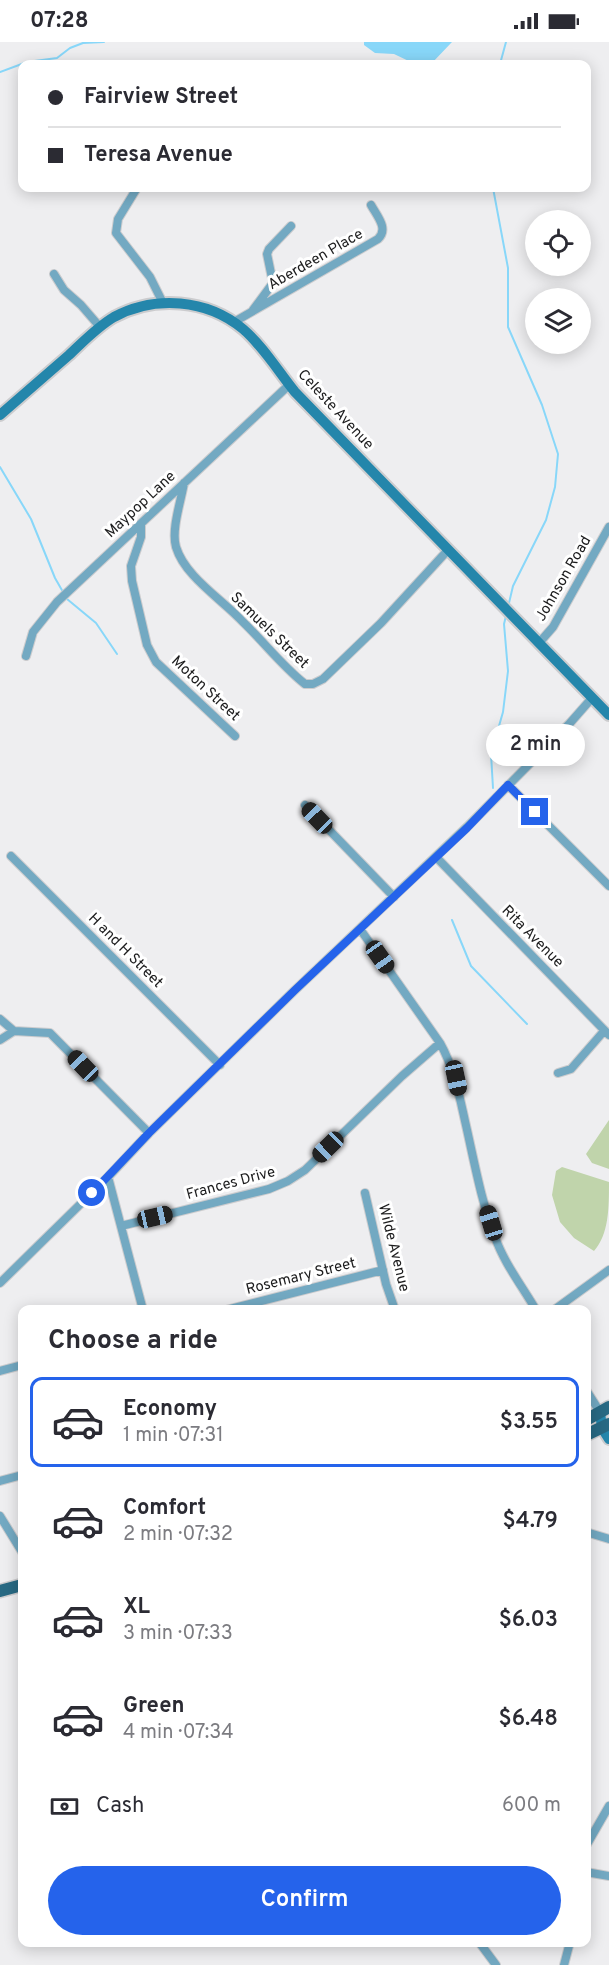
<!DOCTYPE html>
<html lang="en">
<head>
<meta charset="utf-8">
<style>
	body { margin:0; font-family:Overpass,sans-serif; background:#f2f2f3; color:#2b2b33; height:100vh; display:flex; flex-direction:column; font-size:22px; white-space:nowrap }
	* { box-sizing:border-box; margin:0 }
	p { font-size:20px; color:#7c7c81 }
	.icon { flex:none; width:33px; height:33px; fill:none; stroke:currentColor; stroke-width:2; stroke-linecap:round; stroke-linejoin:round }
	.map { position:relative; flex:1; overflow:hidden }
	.sheet { position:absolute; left:18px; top:1263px; width:573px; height:642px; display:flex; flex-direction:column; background:#fff; border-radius:12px; box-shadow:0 3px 15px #0003 }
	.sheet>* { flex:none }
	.top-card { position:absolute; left:18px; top:18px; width:573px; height:132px; border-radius:12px; box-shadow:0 3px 15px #0003; display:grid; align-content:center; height:132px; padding:0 30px; background:#fff }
	.fabs { position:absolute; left:525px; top:168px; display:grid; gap:12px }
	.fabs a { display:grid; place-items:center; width:66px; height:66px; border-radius:50%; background:#fff; box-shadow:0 3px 15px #0003; font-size:30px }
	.end { position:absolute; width:27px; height:27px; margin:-14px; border:8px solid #2563eb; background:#fff; box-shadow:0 0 0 3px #fff }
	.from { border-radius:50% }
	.bubble { position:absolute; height:42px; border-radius:21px; background:#fff; box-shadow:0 3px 15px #0003; font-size:20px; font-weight:600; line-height:42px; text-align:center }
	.car { position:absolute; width:18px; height:36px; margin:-18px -9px; border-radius:8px; box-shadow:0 0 4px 2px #0007; background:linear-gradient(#222 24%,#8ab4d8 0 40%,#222 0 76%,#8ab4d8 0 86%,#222 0) }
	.top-card b { display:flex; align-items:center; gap:21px; height:57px; font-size:22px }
	.top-card b+b { border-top:2px solid #e1e1e2 }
	.top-card i { width:15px; height:15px; background:#2b2b33 }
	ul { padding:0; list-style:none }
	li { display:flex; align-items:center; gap:18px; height:90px; margin:0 12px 9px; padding:0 18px; border:3px solid transparent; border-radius:12px }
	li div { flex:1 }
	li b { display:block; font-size:22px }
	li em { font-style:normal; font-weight:600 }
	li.selected { border-color:#2563eb }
	li>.icon { width:54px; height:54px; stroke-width:1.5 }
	h2 { padding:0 30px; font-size:27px; line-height:72px }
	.pay { display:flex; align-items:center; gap:15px; height:66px; padding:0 30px; font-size:22px }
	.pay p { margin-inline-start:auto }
	.action { display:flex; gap:12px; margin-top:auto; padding:12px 30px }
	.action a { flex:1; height:69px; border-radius:36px; background:#2563eb; color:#fff; font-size:24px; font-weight:600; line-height:69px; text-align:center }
	.status { display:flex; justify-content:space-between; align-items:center; height:42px; padding:0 30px; background:#fff; direction:ltr }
	.status svg { height:16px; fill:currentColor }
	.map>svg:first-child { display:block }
	.green { fill:#c0d4ab }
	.water { fill:#88d7f9 }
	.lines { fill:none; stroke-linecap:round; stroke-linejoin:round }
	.stream { stroke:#88d7f9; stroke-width:2 }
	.street-casing { stroke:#ccccce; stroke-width:10 }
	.secondary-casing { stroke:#ccccce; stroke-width:14 }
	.primary-casing { stroke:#ccccce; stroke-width:15 }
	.street { stroke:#73a9c2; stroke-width:8 }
	.secondary { stroke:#2486ab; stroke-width:10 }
	.primary { stroke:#286983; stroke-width:12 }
	.route { stroke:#2563eb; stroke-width:8 }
	.labels { text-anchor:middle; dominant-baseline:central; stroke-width:6; stroke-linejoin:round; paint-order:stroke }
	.street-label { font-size:15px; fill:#1c1c1d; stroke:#fff }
</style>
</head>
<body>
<div class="status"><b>07:28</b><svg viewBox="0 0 49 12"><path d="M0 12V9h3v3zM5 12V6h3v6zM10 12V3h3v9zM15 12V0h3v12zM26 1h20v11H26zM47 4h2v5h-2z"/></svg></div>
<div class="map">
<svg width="609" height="1923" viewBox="0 0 609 1923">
	<rect width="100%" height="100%" fill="#eeeef0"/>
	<path class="green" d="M 609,1078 L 609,1127 L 592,1121 L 586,1112 Z
		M 562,1125 L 609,1140 C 609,1166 609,1192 594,1209 L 574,1196 L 560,1180 L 552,1153 L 556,1129 Z"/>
	<path class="water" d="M 364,0 L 452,0 L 431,22 L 415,22 L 394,12 L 375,11 L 364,3 Z"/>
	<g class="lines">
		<path class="stream" d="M 500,22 L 506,0
			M 0,30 L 27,20 L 57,16 L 70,6 L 83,1 L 104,0
			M 493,146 L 508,226 L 508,285 L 542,363 L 558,412 L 555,445 L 546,478 L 513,544 L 509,561
			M 0,425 L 31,477 L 55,536 L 67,557 L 96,581 L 117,612
			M 493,746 L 491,712 L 503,670 L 508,629 L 504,582 L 506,574
			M 452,878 L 471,924 L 527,982"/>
		<g class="street-casing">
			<path id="street" d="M 137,146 L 118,177 L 116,191 L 150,235 L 163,261
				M 54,232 L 64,248 L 81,263 L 100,285
				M 253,268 L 273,241 L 267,212 L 269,207 L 291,184
				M 234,280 L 378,197 C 389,187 377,174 371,163
				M 184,441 C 181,459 171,488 176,505 C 185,535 223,558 243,580 C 264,600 282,624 305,642 L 313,642 L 323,637 L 381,581 L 448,508
				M 141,482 L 141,495 L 131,524 L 132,539 L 147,603 L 156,620 L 235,694
				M 539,601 L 553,585 L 609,485
				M 26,614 L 33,590 L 57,560 L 289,343
				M 508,743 L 609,844
				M 305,763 L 394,855
				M 11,814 L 220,1023
				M 436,815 L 609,993
				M 360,887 L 440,1001 C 454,1026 459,1052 465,1079 C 474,1118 481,1159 495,1195 C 504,1221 522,1244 536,1268
				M 0,977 L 14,989
				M 0,998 L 14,989 L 50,991 L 149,1091
				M 558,1031 L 571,1027 L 604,989
				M 108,1135 L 143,1268
				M 365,1151 L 386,1242 L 395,1268
				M 121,1184 L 269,1147 L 288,1139 L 305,1128 L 402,1034 L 440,1001
				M 0,1241 L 108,1135 L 149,1091 L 295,948 L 467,785 L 570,681 L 592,656
				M 226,1268 L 383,1228
				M 554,1268 L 609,1228
				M 0,1329 L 22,1323
				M 586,1348 L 600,1370
				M 0,1439 L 22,1433
				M 0,1474 L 22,1510
				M 586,1490 L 609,1497
				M 586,1804 L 609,1764
				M 586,1830 L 609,1834
				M 479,1900 L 496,1923
				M 564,1923 L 570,1900"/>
		</g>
		<g class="secondary-casing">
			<path id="secondary" d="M 0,373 C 23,353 46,333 69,313 C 83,300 97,285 114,275 C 155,253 207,257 243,287 C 263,304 278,329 295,350 L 609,673
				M 600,1370 L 602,1386 L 609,1397"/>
		</g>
		<g class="primary-casing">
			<path id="primary" d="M 586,1378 L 609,1365
				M 586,1393 L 609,1382
				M 0,1549 L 22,1543"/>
		</g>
		<use href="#street" class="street"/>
		<use href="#secondary" class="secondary"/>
		<use href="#primary" class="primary"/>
	</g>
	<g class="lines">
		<path class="route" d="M 92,1151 L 149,1091 L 295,948 L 467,786 L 508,743 L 535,770"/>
	</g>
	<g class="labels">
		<g class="street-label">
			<text transform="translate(316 218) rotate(-30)">Aberdeen Place</text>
			<text transform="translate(335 368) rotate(47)">Celeste Avenue</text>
			<text transform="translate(141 463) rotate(-43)">Maypop Lane</text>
			<text transform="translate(564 537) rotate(-60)">Johnson Road</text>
			<text transform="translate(269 589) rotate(44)">Samuels Street</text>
			<text transform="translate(205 647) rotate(43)">Moton Street</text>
			<text transform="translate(532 895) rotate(45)">Rita Avenue</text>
			<text transform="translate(125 909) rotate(45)">H and H Street</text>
			<text transform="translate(231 1142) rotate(-15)">Frances Drive</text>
			<text transform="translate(393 1206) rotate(76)">Wilde Avenue</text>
			<text transform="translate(301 1235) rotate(-14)">Rosemary Street</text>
		</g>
	</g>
</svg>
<div class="fabs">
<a><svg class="icon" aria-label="locate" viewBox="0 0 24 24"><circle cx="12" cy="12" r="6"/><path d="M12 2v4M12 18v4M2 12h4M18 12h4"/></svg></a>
<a><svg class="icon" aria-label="layers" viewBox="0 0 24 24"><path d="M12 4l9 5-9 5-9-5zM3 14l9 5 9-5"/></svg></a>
</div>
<i class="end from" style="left:92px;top:1151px"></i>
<i class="end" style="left:535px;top:770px"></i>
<div class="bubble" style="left:486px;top:682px;width:99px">2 min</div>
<i class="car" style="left:317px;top:776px;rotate:316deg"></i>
<i class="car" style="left:380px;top:915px;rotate:145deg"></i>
<i class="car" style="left:83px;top:1024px;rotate:316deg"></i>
<i class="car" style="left:456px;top:1036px;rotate:168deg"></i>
<i class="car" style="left:328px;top:1105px;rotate:226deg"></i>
<i class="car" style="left:155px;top:1175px;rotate:77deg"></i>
<i class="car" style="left:491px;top:1181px;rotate:343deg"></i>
<div class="top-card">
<b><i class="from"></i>Fairview Street</b>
<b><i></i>Teresa Avenue</b>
</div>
<section class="sheet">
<h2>Choose a ride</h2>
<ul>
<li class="selected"><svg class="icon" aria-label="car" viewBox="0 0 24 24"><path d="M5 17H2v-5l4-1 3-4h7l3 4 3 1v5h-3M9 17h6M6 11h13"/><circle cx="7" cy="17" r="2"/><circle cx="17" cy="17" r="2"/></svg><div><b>Economy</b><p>1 min · 07:31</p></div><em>$3.55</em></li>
<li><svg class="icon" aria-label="car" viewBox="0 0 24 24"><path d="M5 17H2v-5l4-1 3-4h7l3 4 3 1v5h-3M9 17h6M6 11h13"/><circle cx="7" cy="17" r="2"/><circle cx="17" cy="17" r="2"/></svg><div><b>Comfort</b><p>2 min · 07:32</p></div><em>$4.79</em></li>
<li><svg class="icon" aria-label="car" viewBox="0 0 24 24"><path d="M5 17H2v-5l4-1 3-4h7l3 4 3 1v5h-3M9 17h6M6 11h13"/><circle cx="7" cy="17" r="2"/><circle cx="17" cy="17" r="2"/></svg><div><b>XL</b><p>3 min · 07:33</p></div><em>$6.03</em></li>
<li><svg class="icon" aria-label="car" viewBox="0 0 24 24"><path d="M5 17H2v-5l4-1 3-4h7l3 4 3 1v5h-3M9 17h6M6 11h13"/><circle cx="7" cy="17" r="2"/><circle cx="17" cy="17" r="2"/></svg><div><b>Green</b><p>4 min · 07:34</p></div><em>$6.48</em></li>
</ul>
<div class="pay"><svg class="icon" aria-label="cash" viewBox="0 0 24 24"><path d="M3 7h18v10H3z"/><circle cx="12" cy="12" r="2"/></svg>Cash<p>600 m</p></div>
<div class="action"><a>Confirm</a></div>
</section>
</div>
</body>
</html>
